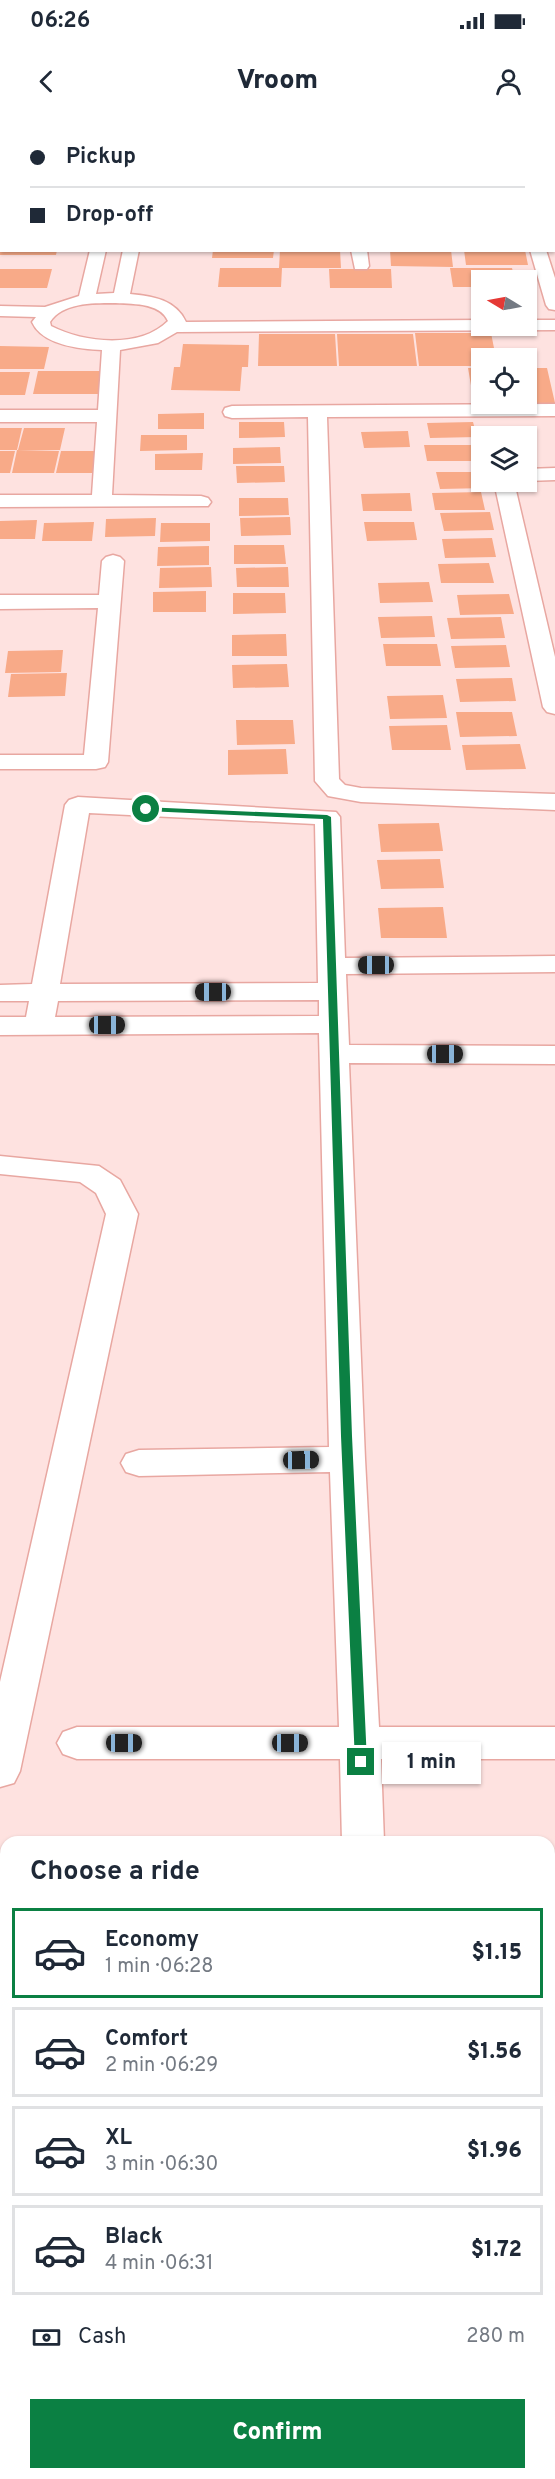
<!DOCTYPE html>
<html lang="en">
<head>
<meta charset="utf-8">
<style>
	body { margin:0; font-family:Overpass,sans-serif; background:#f2f2f3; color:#1f2937; height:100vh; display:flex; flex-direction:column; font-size:22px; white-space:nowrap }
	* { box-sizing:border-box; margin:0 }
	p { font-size:20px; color:#747a83 }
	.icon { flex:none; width:33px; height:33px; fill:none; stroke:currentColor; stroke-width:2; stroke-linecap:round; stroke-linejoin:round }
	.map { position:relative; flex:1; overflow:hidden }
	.sheet { position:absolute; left:0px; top:1716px; width:555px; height:644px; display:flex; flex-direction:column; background:#fff; border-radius:18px 18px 0 0; box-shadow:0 2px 4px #0004 }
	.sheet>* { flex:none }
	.banner { position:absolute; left:0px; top:0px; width:555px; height:132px; box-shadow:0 2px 4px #0004; display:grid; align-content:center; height:132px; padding:0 30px; background:#fff }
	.needle { width:39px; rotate:280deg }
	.controls { position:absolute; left:471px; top:150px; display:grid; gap:12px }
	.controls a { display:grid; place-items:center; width:66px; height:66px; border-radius:0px; background:#fff; box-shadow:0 2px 4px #0004; font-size:30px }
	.end { position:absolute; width:27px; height:27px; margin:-14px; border:8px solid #0b8043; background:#fff; box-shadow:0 0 0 3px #fff }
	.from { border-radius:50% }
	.bubble { position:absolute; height:42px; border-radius:0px; background:#fff; box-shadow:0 2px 4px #0004; font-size:20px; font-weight:800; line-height:42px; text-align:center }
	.car { position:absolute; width:18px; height:36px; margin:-18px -9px; border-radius:8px; box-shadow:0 0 4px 2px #0007; background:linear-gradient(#222 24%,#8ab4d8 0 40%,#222 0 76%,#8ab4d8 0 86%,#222 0) }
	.banner b { display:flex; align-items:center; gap:21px; height:57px; font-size:22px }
	.banner b+b { border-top:2px solid #e0e1e3 }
	.banner i { width:15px; height:15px; background:#1f2937 }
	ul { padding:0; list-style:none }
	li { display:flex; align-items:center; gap:18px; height:90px; margin:0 12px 9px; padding:0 18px; border:3px solid #e0e1e3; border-radius:0px }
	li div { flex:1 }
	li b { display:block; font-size:22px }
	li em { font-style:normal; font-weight:800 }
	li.active { border-color:#0b8043 }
	li>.icon { width:54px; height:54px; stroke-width:1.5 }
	h2 { padding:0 30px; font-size:27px; line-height:72px }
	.pay { display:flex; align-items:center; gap:15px; height:66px; padding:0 30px; font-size:22px }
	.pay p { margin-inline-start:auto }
	.button { display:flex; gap:12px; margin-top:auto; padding:12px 30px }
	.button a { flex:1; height:69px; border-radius:0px; background:#0b8043; color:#fff; font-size:24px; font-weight:800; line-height:69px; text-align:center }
	.status { display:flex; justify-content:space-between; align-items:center; height:42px; padding:0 30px; background:#fff; direction:ltr }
	.status svg { height:16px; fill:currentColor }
	header { display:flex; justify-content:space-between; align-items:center; height:78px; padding:0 30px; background:#fff; font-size:27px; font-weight:800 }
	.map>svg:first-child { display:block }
	.building { fill:#f8aa88 }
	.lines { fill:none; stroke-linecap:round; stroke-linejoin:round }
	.minor-casing { stroke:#e8a7a1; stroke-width:3 }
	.minor { fill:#fff; fill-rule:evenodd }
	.route { fill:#0b8043 }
</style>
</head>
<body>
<div class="status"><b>06:26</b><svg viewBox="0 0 49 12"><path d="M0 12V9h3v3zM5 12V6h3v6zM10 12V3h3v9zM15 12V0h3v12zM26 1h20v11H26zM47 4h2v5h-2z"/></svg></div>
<header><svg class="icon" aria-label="back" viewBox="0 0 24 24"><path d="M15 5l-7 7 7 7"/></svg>Vroom<svg class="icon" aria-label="person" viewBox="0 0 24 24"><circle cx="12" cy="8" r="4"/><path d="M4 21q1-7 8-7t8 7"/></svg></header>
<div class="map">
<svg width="555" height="2359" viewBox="0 0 555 2359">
	<rect width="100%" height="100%" fill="#fee2e0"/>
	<path class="building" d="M 0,130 L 57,130 L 56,135 L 0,135 Z
		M 213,130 L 274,130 L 273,138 L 212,138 Z
		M 280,130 L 340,130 L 341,148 L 282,148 L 281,167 L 218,167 L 220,148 L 279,148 Z
		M 390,130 L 451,130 L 453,147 L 391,146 Z
		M 464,130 L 525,130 L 528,145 L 466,145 Z
		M 450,148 L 512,148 L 515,160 L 482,160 L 482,167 L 453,167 Z
		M 0,149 L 52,149 L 47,168 L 0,168 Z
		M 329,149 L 391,149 L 392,168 L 330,168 Z
		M 415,213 L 491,213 L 496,238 L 482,238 L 482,246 L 419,246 Z
		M 259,214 L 335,214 L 337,246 L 258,246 Z
		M 337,214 L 413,214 L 417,246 L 339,246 Z
		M 183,224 L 249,225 L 248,247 L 242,247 L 240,271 L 171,270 L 174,247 L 180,247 Z
		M 0,226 L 49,227 L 44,249 L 0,249 Z
		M 468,248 L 482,248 L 482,283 L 474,283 Z
		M 526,248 L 547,248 L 555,283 L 526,283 Z
		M 38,251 L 106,251 L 103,274 L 33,274 Z
		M 0,252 L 30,252 L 25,275 L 0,275 Z
		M 204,293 L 204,309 L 158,309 L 158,294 Z
		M 239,302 L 284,302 L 285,317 L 239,318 Z
		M 473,302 L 477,317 L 430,318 L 427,303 Z
		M 0,308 L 22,308 L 17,330 L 0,330 Z
		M 24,308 L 65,308 L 60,330 L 18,330 Z
		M 408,311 L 410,327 L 364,328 L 361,312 Z
		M 141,315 L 187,315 L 187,330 L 140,331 Z
		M 424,325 L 471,325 L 474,341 L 427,341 Z
		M 280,327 L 281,343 L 233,344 L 233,328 Z
		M 17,330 L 59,331 L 54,353 L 12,353 Z
		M 0,331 L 15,331 L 10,353 L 0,353 Z
		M 61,331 L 102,331 L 98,353 L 56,353 Z
		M 203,333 L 202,350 L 155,350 L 155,334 Z
		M 236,346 L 284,346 L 285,362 L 237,363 Z
		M 436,352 L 482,352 L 482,362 L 486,362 L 488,368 L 440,369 Z
		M 481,372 L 485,390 L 435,390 L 432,373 Z
		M 410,373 L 412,391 L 363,391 L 361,374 Z
		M 239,378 L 288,378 L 289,395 L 239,396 Z
		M 490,392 L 494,410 L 444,411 L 440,393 Z
		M 290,397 L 291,415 L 241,416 L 240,398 Z
		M 156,398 L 155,416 L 105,417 L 106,399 Z
		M 37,400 L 35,419 L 0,419 L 0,401 Z
		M 94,402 L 92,421 L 42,421 L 44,403 Z
		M 364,402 L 414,402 L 417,420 L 367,421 Z
		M 161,403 L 210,403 L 210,421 L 160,422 Z
		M 492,418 L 496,437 L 445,438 L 442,419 Z
		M 234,425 L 284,425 L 286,444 L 234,444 Z
		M 209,426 L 209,445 L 157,446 L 158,427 Z
		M 489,443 L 494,463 L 441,463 L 438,444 Z
		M 211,447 L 212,467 L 159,468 L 160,448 Z
		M 288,447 L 289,467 L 237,467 L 236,448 Z
		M 429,462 L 433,482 L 380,483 L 378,463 Z
		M 206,471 L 206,492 L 153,492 L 153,472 Z
		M 233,473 L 285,473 L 286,493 L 233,494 Z
		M 509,474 L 514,494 L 460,495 L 457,475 Z
		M 432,496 L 435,517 L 381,518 L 378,497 Z
		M 501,497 L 505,518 L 451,519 L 447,498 Z
		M 286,514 L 287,536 L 232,536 L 232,515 Z
		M 383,524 L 437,524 L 441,546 L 386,546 Z
		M 506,525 L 510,547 L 455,548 L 451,526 Z
		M 63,530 L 61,552 L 5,553 L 8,531 Z
		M 287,544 L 289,567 L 233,568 L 232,545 Z
		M 67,553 L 65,576 L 8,577 L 11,554 Z
		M 512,558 L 516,581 L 460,582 L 456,559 Z
		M 443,575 L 447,598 L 390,599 L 387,576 Z
		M 456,592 L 512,592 L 517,616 L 460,617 Z
		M 236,600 L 293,600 L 295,624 L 237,625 Z
		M 447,605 L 451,630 L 392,630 L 389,606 Z
		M 520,624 L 526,649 L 466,650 L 462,625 Z
		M 286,629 L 288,654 L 228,655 L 228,630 Z
		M 439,703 L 443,731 L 381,732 L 378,704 Z
		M 440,739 L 444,768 L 381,769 L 377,740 Z
		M 443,787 L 447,818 L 381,818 L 378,788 Z"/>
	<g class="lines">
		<g class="minor-casing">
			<path id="minor" d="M 0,0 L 8,0 L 9,2 L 2,2 L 0,6 Z
				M 121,0 L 135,0 L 135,2 L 121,2 Z
				M 150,0 L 164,0 L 164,2 L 150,2 Z
				M 358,0 L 555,0 L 555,5 L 554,2 L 357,2 Z
				M 90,130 L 106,130 L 96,174 L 114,173 L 123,130 L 139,130 L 130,174 C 153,176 176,180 186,202 L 482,200 L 482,206 L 526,206 L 526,200 L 555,200 L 555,210 L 177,212 L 158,223 L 120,230 L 112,375 L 201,376 L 208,378 L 211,382 L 208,386 L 0,387 L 0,375 L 92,375 L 97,302 L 0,302 L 0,290 L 98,290 L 102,230 C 79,229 42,225 32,202 L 36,197 L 0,196 L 0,186 L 45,187 L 79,176 ZM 112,183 C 130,184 160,182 168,201 C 140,229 84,223 51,206 L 50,202 C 62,183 92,183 112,183 Z
				M 351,130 L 367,130 L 369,146 L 367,149 L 355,149 Z
				M 530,130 L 546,130 L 555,158 L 555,190 L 549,189 L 546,185 Z
				M 555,284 L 555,296 L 327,297 L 339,659 L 345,665 L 361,668 L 555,674 L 555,690 L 361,682 L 328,676 L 315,661 L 308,297 L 232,298 L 225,296 L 223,292 L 225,288 L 232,286 Z
				M 555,348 L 555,360 L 526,361 L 526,349 Z
				M 494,362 L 514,362 L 555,537 L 555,594 L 547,592 L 543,587 Z
				M 113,435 L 120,437 L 124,441 L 108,642 L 105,647 L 96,649 L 0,649 L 0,635 L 84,635 L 98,488 L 0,489 L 0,475 L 99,475 L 102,441 L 106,437 Z
				M 78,677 L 336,692 L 340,697 L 345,838 L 555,836 L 555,852 L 346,854 L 349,925 L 555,926 L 555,944 L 349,943 L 365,1339 L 379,1607 L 555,1607 L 555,1639 L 381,1639 L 384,1722 L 342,1722 L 340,1639 L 77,1639 L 63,1634 L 57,1623 L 63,1612 L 77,1607 L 339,1607 L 330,1352 L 139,1356 L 126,1352 L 121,1343 L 126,1334 L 139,1330 L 329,1327 L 319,913 L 0,915 L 0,897 L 26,897 L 29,881 L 0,881 L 0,865 L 32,864 L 65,685 L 69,680 ZM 89,693 L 315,704 L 318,863 L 60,864 ZM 319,880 L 319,896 L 55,897 L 58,881 Z
				M 0,1036 L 99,1046 L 120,1060 L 138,1094 L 20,1651 L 14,1663 L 0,1667 L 0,1562 L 106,1094 L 96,1073 L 80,1062 L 0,1054 Z
				M 6,1994 L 6,2069 L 0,2071 L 0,1996 Z
				M 353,2354 L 405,2354 L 406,2359 L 354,2359 Z"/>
		</g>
		<use href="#minor" class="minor"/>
	</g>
	<path class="route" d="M 143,687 L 327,695 L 331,697 L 352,1316 L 367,1642 L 361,1647 L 355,1642 L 341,1316 L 323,699 L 146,691 Z"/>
</svg>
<div class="controls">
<a><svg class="needle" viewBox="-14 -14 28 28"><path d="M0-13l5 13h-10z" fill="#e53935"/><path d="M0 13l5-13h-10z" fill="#747a83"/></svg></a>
<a><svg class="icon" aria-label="locate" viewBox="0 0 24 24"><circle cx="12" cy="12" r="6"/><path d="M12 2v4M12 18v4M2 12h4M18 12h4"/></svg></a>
<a><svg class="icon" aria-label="layers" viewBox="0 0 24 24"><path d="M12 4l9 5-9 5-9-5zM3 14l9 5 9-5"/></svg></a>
</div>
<i class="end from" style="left:146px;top:689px"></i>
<i class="end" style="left:361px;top:1642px"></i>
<div class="bubble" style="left:382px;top:1622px;width:99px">1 min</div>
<i class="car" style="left:376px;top:845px;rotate:270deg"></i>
<i class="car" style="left:213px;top:872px;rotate:270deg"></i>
<i class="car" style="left:107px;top:905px;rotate:90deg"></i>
<i class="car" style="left:445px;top:934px;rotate:90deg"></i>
<i class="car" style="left:301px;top:1340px;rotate:89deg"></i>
<i class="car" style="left:124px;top:1623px;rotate:90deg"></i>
<i class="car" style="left:290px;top:1623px;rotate:90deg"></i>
<div class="banner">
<b><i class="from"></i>Pickup</b>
<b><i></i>Drop-off</b>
</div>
<section class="sheet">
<h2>Choose a ride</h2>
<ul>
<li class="active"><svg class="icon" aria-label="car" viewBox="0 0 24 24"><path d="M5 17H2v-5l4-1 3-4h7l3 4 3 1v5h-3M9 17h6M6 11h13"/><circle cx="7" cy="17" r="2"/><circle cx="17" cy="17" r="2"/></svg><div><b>Economy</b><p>1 min · 06:28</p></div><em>$1.15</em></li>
<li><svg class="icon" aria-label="car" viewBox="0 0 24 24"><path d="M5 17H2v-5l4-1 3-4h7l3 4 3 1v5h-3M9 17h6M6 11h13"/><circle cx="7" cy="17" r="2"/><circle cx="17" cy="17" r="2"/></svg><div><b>Comfort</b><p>2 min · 06:29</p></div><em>$1.56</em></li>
<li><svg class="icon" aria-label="car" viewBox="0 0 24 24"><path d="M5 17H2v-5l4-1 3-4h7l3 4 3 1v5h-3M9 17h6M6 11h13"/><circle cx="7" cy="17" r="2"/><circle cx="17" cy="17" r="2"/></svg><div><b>XL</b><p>3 min · 06:30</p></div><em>$1.96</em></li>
<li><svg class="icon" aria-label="car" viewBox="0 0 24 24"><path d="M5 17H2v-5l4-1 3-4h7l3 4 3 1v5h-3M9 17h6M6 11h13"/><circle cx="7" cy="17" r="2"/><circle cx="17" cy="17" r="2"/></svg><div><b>Black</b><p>4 min · 06:31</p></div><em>$1.72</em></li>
</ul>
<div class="pay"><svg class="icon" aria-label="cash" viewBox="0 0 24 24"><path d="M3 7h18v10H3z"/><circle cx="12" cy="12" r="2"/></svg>Cash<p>280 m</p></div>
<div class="button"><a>Confirm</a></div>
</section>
</div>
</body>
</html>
